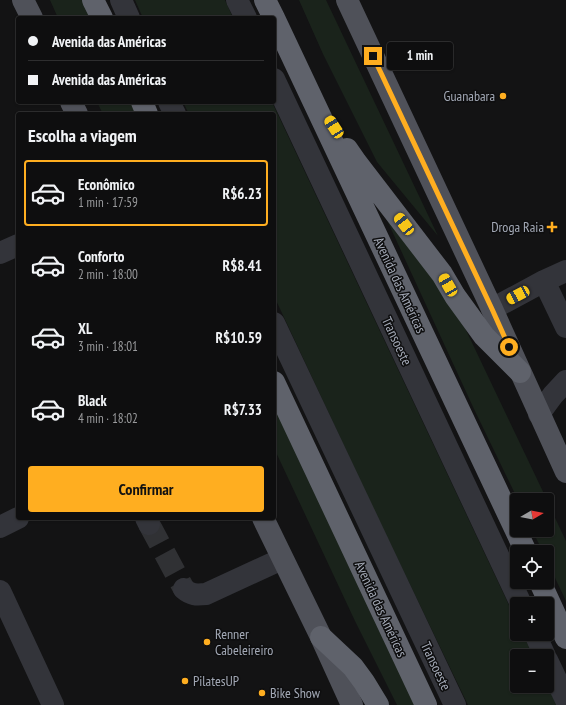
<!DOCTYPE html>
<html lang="pt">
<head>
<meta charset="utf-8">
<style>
	body { margin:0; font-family:"PT Sans Narrow",sans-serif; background:#171718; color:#f1f3f6; height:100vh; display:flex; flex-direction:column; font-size:15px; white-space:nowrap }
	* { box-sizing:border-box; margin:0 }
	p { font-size:13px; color:#9b9c9e }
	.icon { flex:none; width:22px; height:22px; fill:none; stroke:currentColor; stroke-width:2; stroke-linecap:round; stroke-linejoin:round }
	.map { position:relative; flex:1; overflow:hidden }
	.details { position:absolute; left:16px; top:112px; width:260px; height:408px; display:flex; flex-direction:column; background:#0e0e0f; border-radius:4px; box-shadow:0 1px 3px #0004,0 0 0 1px #2e2e2f }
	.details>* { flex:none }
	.banner { position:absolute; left:16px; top:16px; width:260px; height:88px; border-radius:4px; box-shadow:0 1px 3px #0004,0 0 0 1px #2e2e2f; display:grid; align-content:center; height:88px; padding:0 12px; background:#0e0e0f }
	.needle { width:26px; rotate:80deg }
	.controls { position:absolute; left:510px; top:493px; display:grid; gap:8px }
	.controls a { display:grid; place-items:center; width:44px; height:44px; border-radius:4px; background:#0e0e0f; box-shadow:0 1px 3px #0004,0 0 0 1px #2e2e2f; font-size:20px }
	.end { position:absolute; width:18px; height:18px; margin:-9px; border:5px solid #ffae20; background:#111; box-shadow:0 0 0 2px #111 }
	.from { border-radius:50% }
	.bubble { position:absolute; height:28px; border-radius:4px; background:#0e0e0f; box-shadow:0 1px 3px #0004,0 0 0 1px #2e2e2f; font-size:13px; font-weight:800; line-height:28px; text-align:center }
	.car { position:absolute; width:12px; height:24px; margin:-12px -6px; border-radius:5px; box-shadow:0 0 3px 1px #0007; background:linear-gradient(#f5c518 24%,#345 0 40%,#f5c518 0 76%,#345 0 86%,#f5c518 0) }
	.banner b { display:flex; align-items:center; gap:14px; height:38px; font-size:15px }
	.banner b+b { border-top:1px solid #2e2e2f }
	.banner i { width:10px; height:10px; background:#f1f3f6 }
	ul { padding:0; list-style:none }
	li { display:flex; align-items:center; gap:12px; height:66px; margin:0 8px 6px; padding:0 4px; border:2px solid transparent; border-radius:4px }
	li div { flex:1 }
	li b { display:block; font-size:15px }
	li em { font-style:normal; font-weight:800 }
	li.active { border-color:#ffae20 }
	li>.icon { width:36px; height:36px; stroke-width:1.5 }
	h2 { padding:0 12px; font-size:18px; line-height:48px }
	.cta { display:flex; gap:8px; margin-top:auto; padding:8px 12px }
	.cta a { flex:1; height:46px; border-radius:4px; background:#ffae20; color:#111; font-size:16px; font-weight:800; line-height:46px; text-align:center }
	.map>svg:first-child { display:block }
	.green { fill:#1a231b }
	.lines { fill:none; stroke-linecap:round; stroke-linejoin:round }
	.minor-tunnel { stroke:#303134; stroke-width:22; stroke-dasharray:22 11; stroke-linecap:butt }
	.minor { stroke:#33343a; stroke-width:22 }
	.major { stroke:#4f5159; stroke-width:22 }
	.highway { stroke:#5f626b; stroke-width:22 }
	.route { stroke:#ffae20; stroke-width:5 }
	.poi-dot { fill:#ffae20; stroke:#0e0e0f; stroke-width:1.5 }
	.labels { text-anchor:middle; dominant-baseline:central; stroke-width:3; stroke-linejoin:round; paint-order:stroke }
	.poi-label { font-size:14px; fill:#a3a9b6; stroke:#0e0e0f; text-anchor:start }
	.street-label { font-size:14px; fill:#a3a9b6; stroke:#0e0e0f }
</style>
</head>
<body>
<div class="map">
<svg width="566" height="705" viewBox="0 0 566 705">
	<rect width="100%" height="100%" fill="#131314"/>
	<path class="green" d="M 50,0 L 83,0 L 91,18 L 58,18 Z
		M 135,0 L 225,0 L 233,18 L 143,18 Z
		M 299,0 L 326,0 L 438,236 L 377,162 L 323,54 Z
		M 97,102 L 131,102 L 137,114 L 103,114 Z
		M 183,102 L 272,102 L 517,622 L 517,634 L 523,634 L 533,656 L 517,656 L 517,686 L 547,686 L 547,685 L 557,705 L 468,705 L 375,512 L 274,296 L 274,114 L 189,114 Z
		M 386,218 L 455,307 L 547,500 L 518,500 L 474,409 Z
		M 274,402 L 418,705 L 397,705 L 355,621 L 274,448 Z
		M 547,501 L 566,541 L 566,601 L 547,561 L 547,552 L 543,552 L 532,530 L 547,530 Z"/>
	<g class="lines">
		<path class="minor-tunnel" d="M 149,524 L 184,589"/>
		<path class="minor" d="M 121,0 L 129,18
			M 237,0 L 246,18
			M 274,79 L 521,604
			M 169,102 L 175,114
			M 0,253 L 18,245
			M 544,281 L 566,327
			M 492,309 L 544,281 L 566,271
			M 274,323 L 455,705
			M 539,414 L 553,395 L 566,381
			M 146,518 L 149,524
			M 0,527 L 18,518
			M 184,589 C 191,595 196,595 206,594 L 282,559
			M 0,591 L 53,705
			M 535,634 L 545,656
			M 547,660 L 566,700"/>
		<path class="major" d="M 23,0 L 32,18
			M 347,0 L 492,309 L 566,472
			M 71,102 L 77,114
			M 263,518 L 321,637 L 352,705"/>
		<path class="highway" d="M 93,0 L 102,18
			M 265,0 L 274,18
			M 274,18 L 526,552
			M 142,102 L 147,114
			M 347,149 L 356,162 L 442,274 L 455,296 L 484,336 L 520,372
			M 274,382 L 426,705
			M 540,582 L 566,638
			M 321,637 L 353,667 L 364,682 L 378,705"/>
	</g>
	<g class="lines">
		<path class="route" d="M 373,56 L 492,309 L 509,347"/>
	</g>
	<g class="poi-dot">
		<circle cx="503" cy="96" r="4"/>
		<path d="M550 221h4v4h4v4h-4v4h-4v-4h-4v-4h4z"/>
		<circle cx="207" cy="642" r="4"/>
		<circle cx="185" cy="681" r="4"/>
		<circle cx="262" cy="693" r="4"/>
	</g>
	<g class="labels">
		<g class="poi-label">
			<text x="495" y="96" text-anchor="end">Guanabara</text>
			<text x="544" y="227" text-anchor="end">Droga Raia</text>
			<text x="215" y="634">Renner<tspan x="215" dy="16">Cabeleireiro</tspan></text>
			<text x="193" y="681">PilatesUP</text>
			<text x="270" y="693">Bike Show</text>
		</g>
		<g class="street-label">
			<text transform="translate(400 285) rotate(65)">Avenida das Américas</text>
			<text transform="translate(397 341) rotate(65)">Transoeste</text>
			<text transform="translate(381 609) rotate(65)">Avenida das Américas</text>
			<text transform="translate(436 666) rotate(65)">Transoeste</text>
		</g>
	</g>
</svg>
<div class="controls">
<a><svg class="needle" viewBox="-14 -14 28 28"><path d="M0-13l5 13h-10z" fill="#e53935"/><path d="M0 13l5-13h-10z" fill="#9b9c9e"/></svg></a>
<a><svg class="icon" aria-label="locate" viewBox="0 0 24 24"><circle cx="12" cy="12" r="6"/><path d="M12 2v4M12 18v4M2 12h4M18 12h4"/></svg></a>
<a>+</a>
<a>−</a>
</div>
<i class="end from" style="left:509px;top:347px"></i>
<i class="end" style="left:373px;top:56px"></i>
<div class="bubble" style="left:387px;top:42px;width:66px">1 min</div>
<i class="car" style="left:334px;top:127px;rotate:327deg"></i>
<i class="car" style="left:404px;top:224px;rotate:322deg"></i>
<i class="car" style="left:448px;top:285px;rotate:330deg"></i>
<i class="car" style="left:518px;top:295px;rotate:242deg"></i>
<div class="banner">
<b><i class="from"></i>Avenida das Américas</b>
<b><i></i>Avenida das Américas</b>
</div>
<section class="details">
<h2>Escolha a viagem</h2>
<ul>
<li class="active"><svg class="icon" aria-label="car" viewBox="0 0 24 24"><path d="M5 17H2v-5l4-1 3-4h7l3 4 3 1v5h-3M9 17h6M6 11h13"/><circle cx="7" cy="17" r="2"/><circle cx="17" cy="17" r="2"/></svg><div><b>Econômico</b><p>1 min · 17:59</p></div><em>R$6.23</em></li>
<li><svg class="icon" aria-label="car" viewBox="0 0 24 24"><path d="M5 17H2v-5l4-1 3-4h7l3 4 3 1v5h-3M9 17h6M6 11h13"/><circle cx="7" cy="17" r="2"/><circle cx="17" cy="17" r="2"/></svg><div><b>Conforto</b><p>2 min · 18:00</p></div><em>R$8.41</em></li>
<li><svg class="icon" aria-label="car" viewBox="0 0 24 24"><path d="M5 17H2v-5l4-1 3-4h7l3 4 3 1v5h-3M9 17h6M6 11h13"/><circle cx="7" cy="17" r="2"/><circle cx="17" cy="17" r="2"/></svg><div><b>XL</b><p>3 min · 18:01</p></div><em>R$10.59</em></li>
<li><svg class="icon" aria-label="car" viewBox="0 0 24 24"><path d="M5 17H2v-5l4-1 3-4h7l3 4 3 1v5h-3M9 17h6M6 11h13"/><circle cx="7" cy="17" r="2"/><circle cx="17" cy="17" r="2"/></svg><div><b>Black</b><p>4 min · 18:02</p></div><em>R$7.33</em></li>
</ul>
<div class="cta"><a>Confirmar</a></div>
</section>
</div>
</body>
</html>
